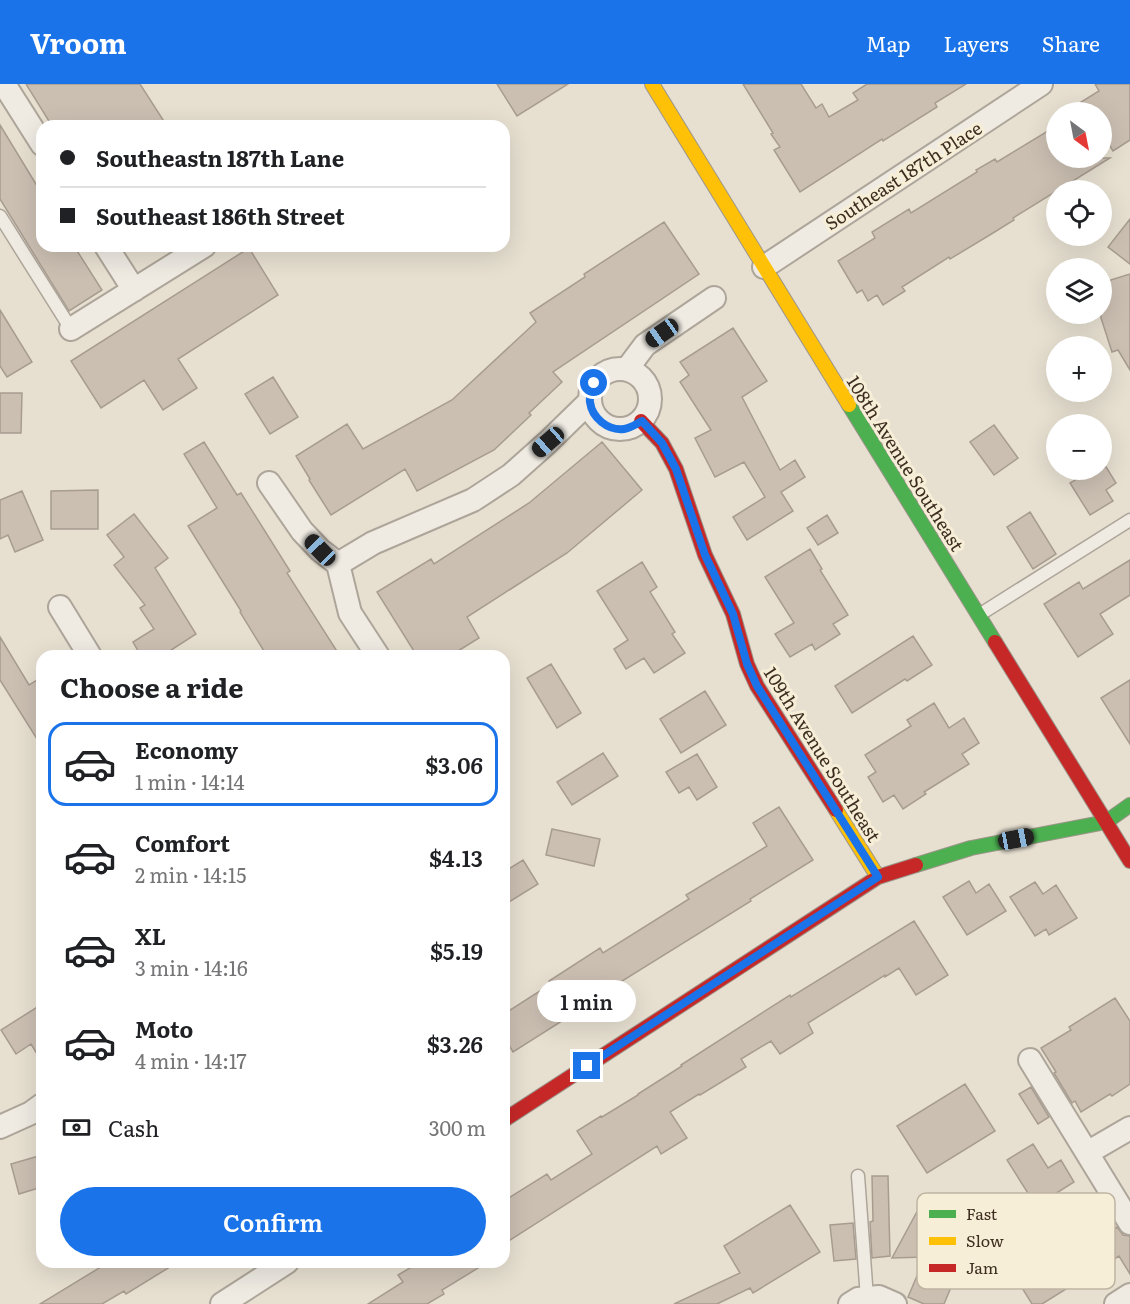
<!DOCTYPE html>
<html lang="en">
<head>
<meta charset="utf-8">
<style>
	body { margin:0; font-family:Literata,serif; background:#f6f6f6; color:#202124; height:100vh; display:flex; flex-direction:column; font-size:22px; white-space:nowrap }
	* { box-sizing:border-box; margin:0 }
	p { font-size:20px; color:#757577 }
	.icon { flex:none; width:33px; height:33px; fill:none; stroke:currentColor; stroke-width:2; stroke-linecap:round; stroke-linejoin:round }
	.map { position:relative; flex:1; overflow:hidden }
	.panel { position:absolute; left:36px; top:566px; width:474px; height:618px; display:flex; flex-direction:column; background:#fff; border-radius:18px; box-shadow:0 6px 24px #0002 }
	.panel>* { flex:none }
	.guide { position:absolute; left:36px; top:36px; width:474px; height:132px; border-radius:18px; box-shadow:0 6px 24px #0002; display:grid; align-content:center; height:132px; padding:0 24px; background:#fff }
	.needle { width:39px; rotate:148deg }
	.buttons { position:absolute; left:1046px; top:18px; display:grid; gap:12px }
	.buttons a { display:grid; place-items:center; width:66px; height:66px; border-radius:50%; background:#fff; box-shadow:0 6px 24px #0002; font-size:30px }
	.end { position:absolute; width:27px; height:27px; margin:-14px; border:8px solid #1a73e8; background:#fff; box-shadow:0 0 0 3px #fff }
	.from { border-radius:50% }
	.bubble { position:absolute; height:42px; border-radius:21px; background:#fff; box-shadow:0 6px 24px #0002; font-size:20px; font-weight:600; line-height:42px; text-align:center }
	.car { position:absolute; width:18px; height:36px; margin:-18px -9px; border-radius:8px; box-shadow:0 0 4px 2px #0007; background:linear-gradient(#222 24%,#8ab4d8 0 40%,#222 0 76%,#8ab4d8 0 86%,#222 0) }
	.guide b { display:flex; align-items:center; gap:21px; height:57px; font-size:22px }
	.guide b+b { border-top:2px solid #e0e0e0 }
	.guide i { width:15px; height:15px; background:#202124 }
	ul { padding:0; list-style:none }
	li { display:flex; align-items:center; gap:18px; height:84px; margin:0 12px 9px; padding:0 12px; border:3px solid transparent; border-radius:18px }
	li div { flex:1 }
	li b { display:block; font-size:22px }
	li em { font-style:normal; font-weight:600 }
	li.active { border-color:#1a73e8 }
	li>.icon { width:54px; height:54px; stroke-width:1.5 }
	h2 { padding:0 24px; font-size:27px; line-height:72px }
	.pay { display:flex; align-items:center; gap:15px; height:66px; padding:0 24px; font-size:22px }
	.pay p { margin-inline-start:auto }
	.button { display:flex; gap:12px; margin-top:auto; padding:12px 24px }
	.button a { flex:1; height:69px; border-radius:36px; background:#1a73e8; color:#fff; font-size:24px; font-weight:600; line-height:69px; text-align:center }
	header { display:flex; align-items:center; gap:36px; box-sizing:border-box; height:84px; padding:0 30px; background:#1a73e8; color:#fff }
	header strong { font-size:28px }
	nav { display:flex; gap:33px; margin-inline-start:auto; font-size:21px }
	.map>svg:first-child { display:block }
	.building { fill:#cbbfb2; stroke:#a89c90; stroke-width:1.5 }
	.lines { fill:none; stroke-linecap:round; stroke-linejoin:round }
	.lane-casing { stroke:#ada599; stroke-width:15 }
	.street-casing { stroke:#ada599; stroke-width:26 }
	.fast-casing { stroke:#9c958a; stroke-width:16 }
	.slow-casing { stroke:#9c958a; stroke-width:16 }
	.jam-casing { stroke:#9c958a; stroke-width:16 }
	.lane { stroke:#efebe3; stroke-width:12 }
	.street { stroke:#efebe3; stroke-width:22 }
	.fast { stroke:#4caf50; stroke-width:14 }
	.slow { stroke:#ffc107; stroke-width:14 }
	.jam { stroke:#c62828; stroke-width:14 }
	.route { stroke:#1a73e8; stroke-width:8 }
	.labels { text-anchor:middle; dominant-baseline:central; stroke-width:6; stroke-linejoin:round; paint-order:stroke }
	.street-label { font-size:18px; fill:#3d2e20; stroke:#f7eed8 }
	.key { fill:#f7eed8; stroke:#bfb4a1; stroke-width:1.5 }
	.key-label { font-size:16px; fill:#3d2e20 }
</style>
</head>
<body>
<header>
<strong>Vroom</strong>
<nav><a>Map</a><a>Layers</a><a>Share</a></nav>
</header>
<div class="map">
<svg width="1130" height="1220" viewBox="0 0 1130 1220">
	<rect width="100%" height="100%" fill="#e7e0d1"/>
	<path class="building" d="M 26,0 L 140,0 L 167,42 L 52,42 Z
		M 497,0 L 568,0 L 517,32 Z
		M 743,0 L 801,0 L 816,24 L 822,20 L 829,33 L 858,16 L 853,9 L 867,0 L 966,0 L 935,19 L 937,23 L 883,57 L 882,55 L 800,108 L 774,66 L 780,63 L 771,50 L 773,49 Z
		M 1095,0 L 1130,0 L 1130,56 L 1113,67 L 1101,48 L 1101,28 L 1065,28 L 1099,7 Z
		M 0,41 L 42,110 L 42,162 L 74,162 L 102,206 L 69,227 L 0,115 Z
		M 1056,42 L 1056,74 L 1110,74 L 1013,134 L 1014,136 L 993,149 L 950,175 L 949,173 L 902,203 L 905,207 L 883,221 L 877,211 L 868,217 L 862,206 L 857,209 L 838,177 L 875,154 L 872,148 L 909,125 L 911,129 L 977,88 L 976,86 L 995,75 L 997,78 Z
		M 1130,135 L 1130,180 L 1108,163 Z
		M 664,138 L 699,190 L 553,288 L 562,298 L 529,329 L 531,331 L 494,366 L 417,407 L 405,385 L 331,431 L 309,396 L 310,395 L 296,372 L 347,340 L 363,365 L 452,316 L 536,238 L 530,229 L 585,193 L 584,190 Z
		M 249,164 L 278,211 L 178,275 L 197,304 L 163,326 L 144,296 L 101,324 L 71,277 Z
		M 1130,190 L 1130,286 L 1118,266 L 1112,268 L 1101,234 L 1101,199 Z
		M 0,226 L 32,278 L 7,293 L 0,282 Z
		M 733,244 L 767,297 L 742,313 L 780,386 L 795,376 L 805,393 L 781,408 L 793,427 L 747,456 L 733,433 L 765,413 L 744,378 L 715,393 L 695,354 L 711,346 L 680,298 L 689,291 L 680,278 Z
		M 273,293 L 298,333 L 270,350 L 245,310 Z
		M 0,309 L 22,309 L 21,349 L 0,349 Z
		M 994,341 L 1018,374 L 994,391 L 970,358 Z
		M 204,358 L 237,411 L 241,409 L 268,452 L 290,487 L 287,489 L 340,572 L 267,572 L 240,528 L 241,527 L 188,442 L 217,424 L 184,370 Z
		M 602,358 L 642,406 L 567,469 L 467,533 L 479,554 L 450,572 L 417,572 L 377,508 L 431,475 L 434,480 L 529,419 Z
		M 1103,378 L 1116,399 L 1106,406 L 1113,417 L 1090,431 L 1070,399 L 1092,386 L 1101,386 L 1101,380 Z
		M 98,406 L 98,445 L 51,445 L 51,407 Z
		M 22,407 L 43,456 L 15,468 L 8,451 L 0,455 L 0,416 Z
		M 1030,428 L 1056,470 L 1033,485 L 1007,443 Z
		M 134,430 L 168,474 L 155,484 L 196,550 L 162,572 L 141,572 L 133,558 L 154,545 L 140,524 L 145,521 L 114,481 L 124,473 L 107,451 Z
		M 827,431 L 838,449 L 818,461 L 807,444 Z
		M 810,465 L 822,485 L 820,486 L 848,531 L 833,540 L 840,550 L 815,566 L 812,560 L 790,573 L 775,550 L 794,539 L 765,493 Z
		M 1130,476 L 1130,511 L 1100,530 L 1113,550 L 1078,573 L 1044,520 L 1079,498 L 1083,505 Z
		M 642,478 L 657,503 L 650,508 L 675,548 L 672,550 L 685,569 L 654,589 L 644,574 L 626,585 L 614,565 L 628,556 L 597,507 Z
		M 913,552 L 932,581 L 907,597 L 905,595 L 852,629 L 835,602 Z
		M 0,553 L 29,601 L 42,593 L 42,663 L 0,596 Z
		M 551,580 L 581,629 L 557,644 L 527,594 Z
		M 1130,596 L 1130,660 L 1101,614 Z
		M 705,607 L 726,641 L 681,669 L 660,635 Z
		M 934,619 L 949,644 L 964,634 L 979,659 L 962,670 L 969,680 L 924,708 L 926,710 L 903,725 L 894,711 L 883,718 L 868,693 L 876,688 L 865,671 L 911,642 L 907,636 Z
		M 603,669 L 618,692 L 572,721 L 557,698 Z
		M 697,670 L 717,703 L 697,716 L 689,703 L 679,709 L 666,688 Z
		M 779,723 L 813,776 L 750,815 L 751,817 L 561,935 L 562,937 L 513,968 L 504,953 L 504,930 L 551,900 L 549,897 L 600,864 L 603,869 L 689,815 L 686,811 L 767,762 L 753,739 Z
		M 552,745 L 600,755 L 594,782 L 546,771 Z
		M 523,776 L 538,800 L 504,821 L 504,788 Z
		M 969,797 L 976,809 L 989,800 L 1006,827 L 967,851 L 943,813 Z
		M 1035,798 L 1043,810 L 1056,801 L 1077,834 L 1049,851 L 1046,845 L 1035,852 L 1010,813 Z
		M 914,837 L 948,891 L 916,911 L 899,884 L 885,893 L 885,891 L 808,939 L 813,949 L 780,970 L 771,957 L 741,975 L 746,983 L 700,1011 L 699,1010 L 670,1028 L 687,1054 L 661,1070 L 657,1062 L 504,1160 L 504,1117 L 547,1090 L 551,1096 L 592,1070 L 577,1047 L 601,1032 L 602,1033 L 638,1011 L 638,1010 L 682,982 L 681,981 L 790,911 L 791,913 Z
		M 1115,914 L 1130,937 L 1130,1000 L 1112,1012 L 1110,1010 L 1081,1028 L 1075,1017 L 1072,1019 L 1054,989 L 1056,988 L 1041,964 L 1071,946 L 1069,943 Z
		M 42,920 L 42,978 L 31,960 L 16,970 L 1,946 Z
		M 965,1000 L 995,1047 L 927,1089 L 897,1042 Z
		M 1031,1003 L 1049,1033 L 1038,1040 L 1019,1010 Z
		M 1033,1060 L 1048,1084 L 1061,1076 L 1074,1098 L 1036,1122 L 1007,1076 Z
		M 42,1071 L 42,1103 L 19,1110 L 11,1080 Z
		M 872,1092 L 888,1092 L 890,1172 L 872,1174 L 870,1138 L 873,1137 Z
		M 926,1111 L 995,1148 L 970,1195 L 957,1189 L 944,1220 L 924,1220 L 908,1213 L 925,1173 L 892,1174 Z
		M 790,1121 L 820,1168 L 753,1209 L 750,1204 L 717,1220 L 674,1220 L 740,1189 L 724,1162 Z
		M 1075,1135 L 1090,1160 L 1117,1143 L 1123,1151 L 1130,1152 L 1130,1190 L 1119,1172 L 1042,1220 L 1032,1220 L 1006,1178 Z
		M 853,1139 L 856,1175 L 834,1177 L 830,1141 Z
		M 109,1178 L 178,1178 L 126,1210 L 124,1207 L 102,1220 L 40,1220 Z
		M 420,1178 L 488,1178 L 442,1206 L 444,1210 L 427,1220 L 368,1220 L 403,1198 L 398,1191 Z"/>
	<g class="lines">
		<g class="lane-casing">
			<path id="lane" d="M 0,132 L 71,245
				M 979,531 L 1130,436
				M 858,1092 L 867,1214"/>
		</g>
		<g class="street-casing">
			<path id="street" d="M 4,0 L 42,60
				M 106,162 L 134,206
				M 764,183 L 1041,0
				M 71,245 L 204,162
				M590 315a30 30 0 1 1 60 0a30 30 0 1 1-60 0Z
				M 627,285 L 645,261 L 714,214
				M 269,399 L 302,447 L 320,466 L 338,480 L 350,529 L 378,572
				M 338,480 L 373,459 L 473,416 L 511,391 L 548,358 L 590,317
				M 60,523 L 90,572
				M 1030,976 L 1130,1139
				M 0,1043 L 31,1029 L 42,1021
				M 1087,1069 L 1130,1044
				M 222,1220 L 287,1178
				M 850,1220 L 858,1215 L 879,1213 L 895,1220
				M 1116,1220 L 1130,1211"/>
		</g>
		<g class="fast-casing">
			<path id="fast" d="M 849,321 L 995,558
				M 916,781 L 971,764 L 1106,738 L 1130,721"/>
		</g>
		<g class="slow-casing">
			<path id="slow" d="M 652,0 L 849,321
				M 836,726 L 878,793"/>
		</g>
		<g class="jam-casing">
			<path id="jam" d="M 641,337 L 662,359 L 676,385 L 705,471 L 733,530 L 747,580 L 757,602 L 836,726
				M 995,558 L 1130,777
				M 504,1036 L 878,793 L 916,781"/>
		</g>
		<use href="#lane" class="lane"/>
		<use href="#street" class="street"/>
		<use href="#fast" class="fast"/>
		<use href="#slow" class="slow"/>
		<use href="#jam" class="jam"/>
	</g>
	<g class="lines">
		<path class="route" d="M 587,982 L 878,793 L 757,602 L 747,580 L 733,530 L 705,471 L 676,385 L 662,359 L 642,337 C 636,340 631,344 624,345 C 608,347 592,334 590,318 C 589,311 592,305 594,299"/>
	</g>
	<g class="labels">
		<g class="street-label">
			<text transform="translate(903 91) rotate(-33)">Southeast 187th Place</text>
			<text transform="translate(906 379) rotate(58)">108th Avenue Southeast</text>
			<text transform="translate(823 670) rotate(58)">109th Avenue Southeast</text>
		</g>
	</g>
	<rect x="917" y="1109" width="198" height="96" rx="9" class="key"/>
	<rect x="929" y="1126" width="27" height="8" fill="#4caf50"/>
	<rect x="929" y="1153" width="27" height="8" fill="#ffc107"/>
	<rect x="929" y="1180" width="27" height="8" fill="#c62828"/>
	<g class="key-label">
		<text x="966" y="1136">Fast</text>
		<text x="966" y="1163">Slow</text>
		<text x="966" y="1190">Jam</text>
	</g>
</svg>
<div class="buttons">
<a><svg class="needle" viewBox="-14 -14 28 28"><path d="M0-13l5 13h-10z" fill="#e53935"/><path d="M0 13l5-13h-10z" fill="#757577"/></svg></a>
<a><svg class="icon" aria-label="locate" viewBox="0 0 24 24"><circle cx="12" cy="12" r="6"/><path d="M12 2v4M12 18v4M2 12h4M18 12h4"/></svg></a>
<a><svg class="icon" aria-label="layers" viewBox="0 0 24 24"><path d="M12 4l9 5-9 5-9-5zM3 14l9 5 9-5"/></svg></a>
<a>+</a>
<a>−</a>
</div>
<i class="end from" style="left:594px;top:299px"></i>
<i class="end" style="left:587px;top:982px"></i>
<div class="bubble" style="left:537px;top:896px;width:99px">1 min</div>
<i class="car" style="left:662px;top:249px;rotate:235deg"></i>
<i class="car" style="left:548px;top:358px;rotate:229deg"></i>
<i class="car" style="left:320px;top:466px;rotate:316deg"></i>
<i class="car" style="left:1016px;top:755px;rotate:79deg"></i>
<div class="guide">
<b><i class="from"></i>Southeastn 187th Lane</b>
<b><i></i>Southeast 186th Street</b>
</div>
<section class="panel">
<h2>Choose a ride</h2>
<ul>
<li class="active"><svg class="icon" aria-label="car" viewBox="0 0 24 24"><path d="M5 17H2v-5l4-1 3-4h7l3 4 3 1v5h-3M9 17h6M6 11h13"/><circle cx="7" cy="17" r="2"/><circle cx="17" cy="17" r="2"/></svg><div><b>Economy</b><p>1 min · 14:14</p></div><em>$3.06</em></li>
<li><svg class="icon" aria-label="car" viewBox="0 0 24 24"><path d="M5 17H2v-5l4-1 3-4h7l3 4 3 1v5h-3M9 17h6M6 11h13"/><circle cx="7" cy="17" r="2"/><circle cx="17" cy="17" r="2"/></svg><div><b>Comfort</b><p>2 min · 14:15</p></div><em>$4.13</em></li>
<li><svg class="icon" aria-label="car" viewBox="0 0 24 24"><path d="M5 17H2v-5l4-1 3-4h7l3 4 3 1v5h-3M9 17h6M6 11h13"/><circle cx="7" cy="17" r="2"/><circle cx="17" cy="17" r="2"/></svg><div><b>XL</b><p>3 min · 14:16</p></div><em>$5.19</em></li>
<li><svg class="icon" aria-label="car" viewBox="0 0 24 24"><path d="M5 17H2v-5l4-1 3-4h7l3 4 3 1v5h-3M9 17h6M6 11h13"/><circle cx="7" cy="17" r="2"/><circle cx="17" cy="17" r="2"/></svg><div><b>Moto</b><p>4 min · 14:17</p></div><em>$3.26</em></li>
</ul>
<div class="pay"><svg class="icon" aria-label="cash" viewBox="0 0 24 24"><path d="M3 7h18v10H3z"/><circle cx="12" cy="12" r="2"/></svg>Cash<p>300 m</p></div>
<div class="button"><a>Confirm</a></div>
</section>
</div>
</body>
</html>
